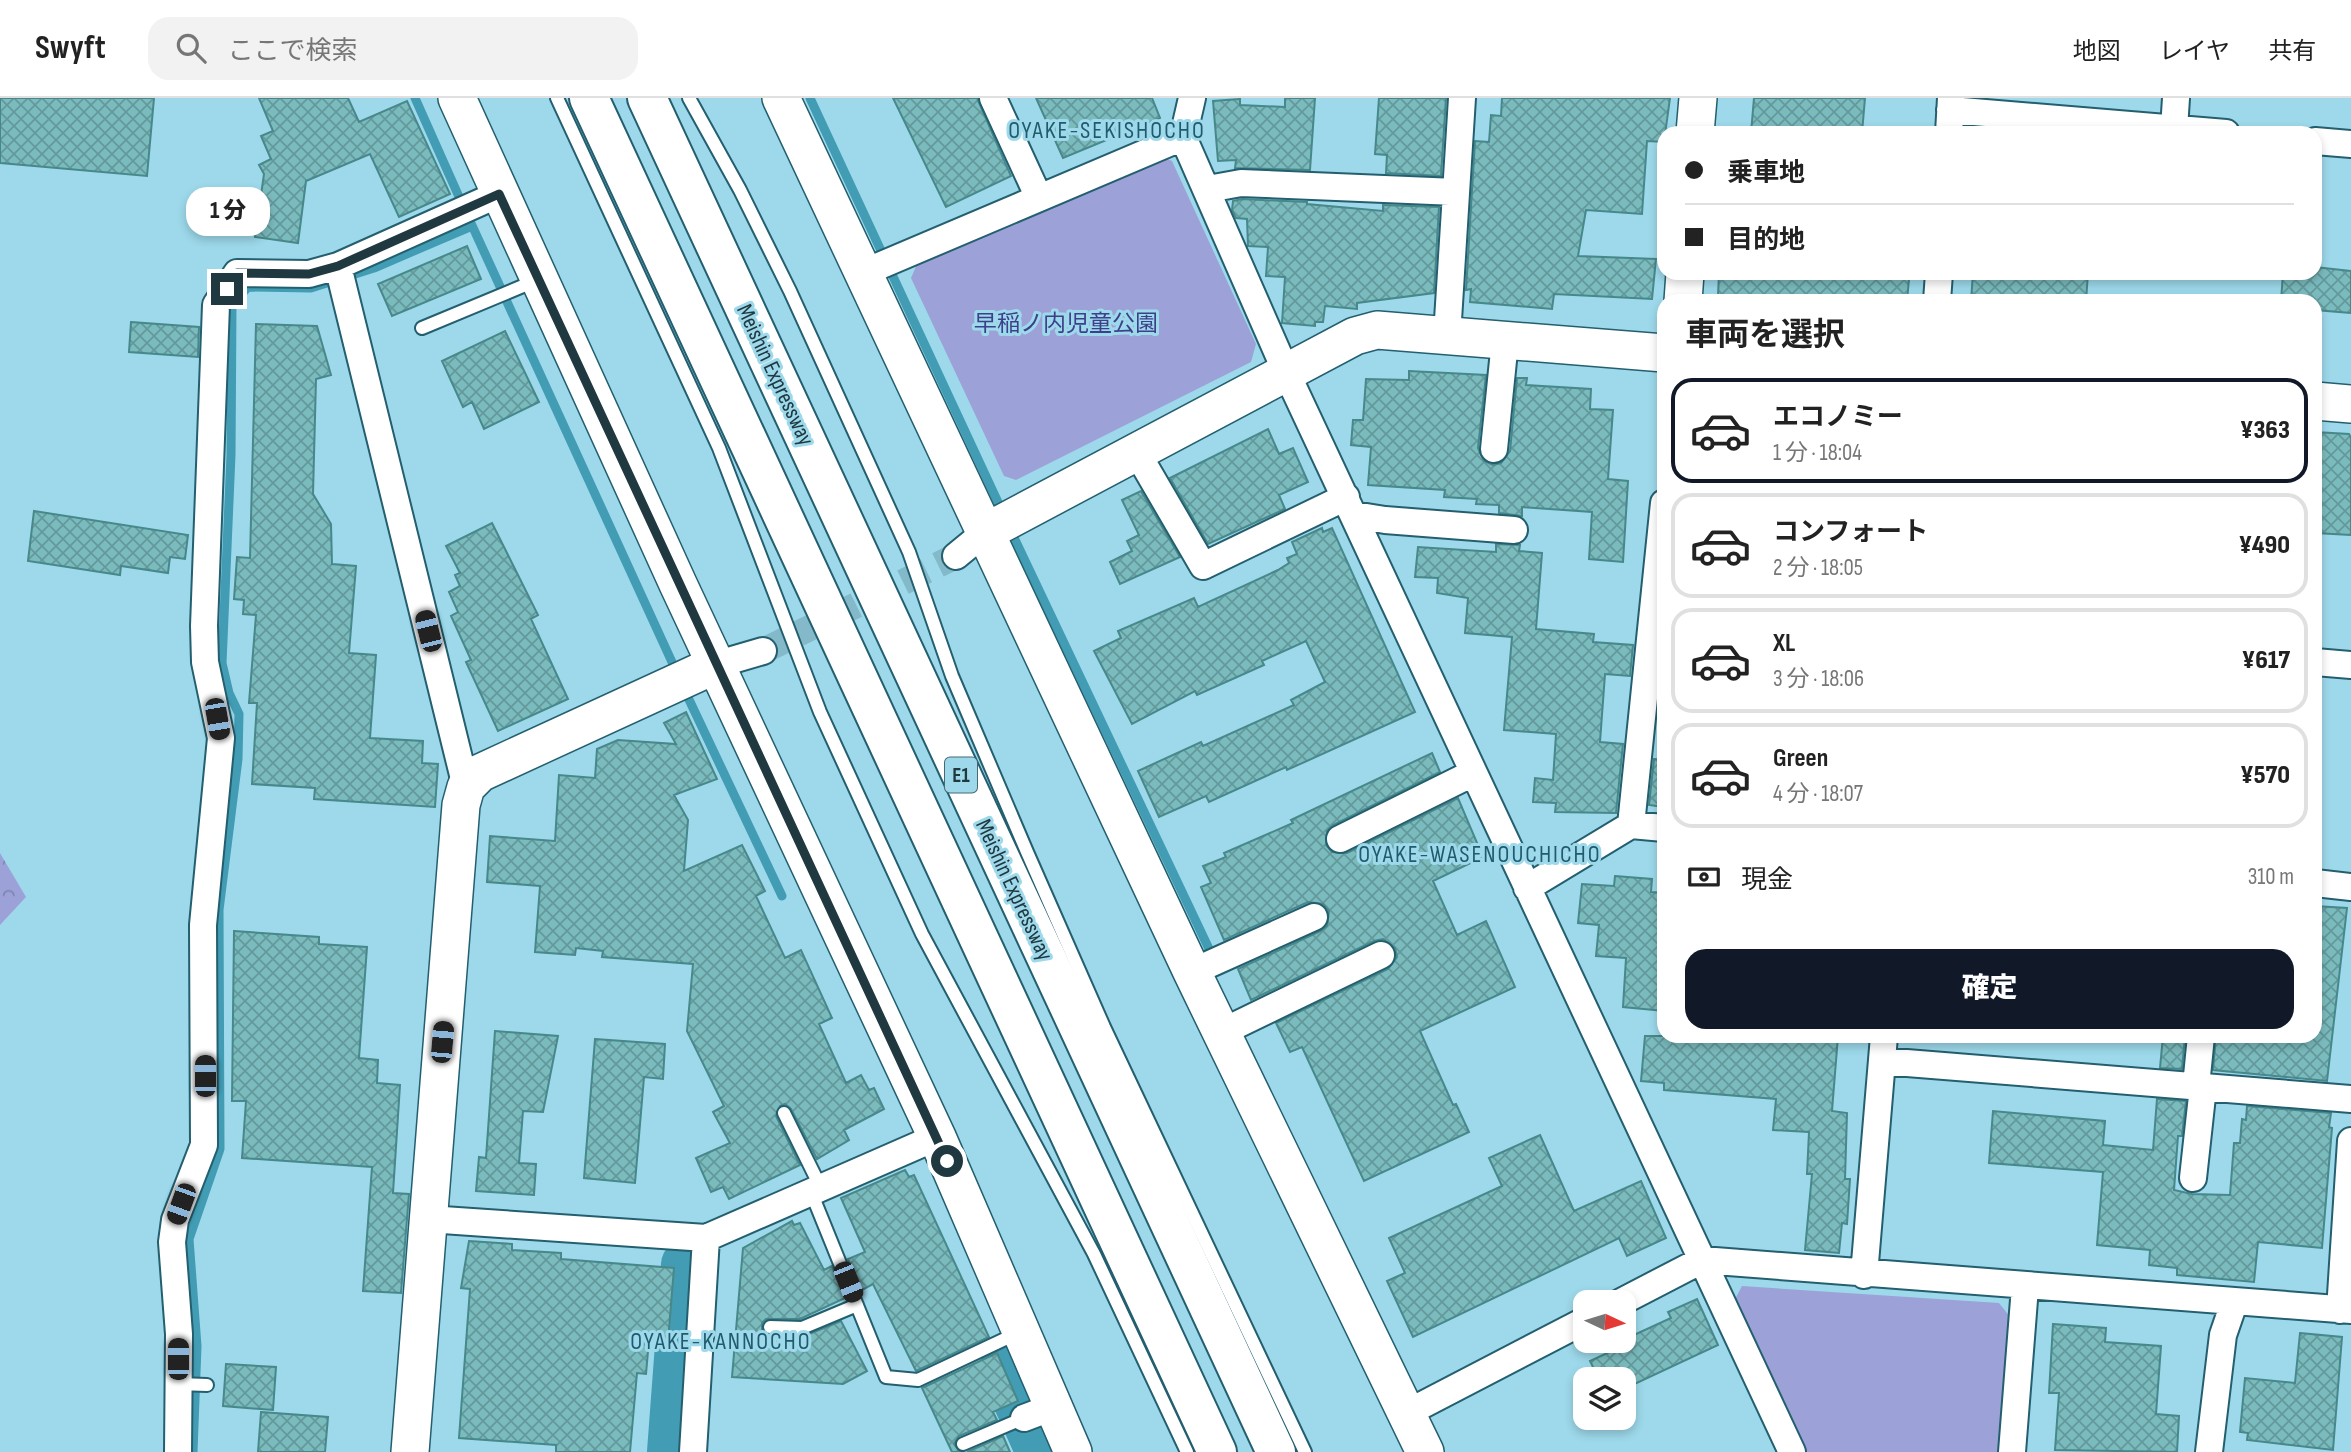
<!DOCTYPE html>
<html lang="ja">
<head>
<meta charset="utf-8">
<style>
	body { margin:0; font-family:"Sofia Sans Condensed","Noto Sans JP",sans-serif; background:#f2f2f2; color:#222; height:100vh; display:flex; flex-direction:column; font-size:26px; white-space:nowrap }
	* { box-sizing:border-box; margin:0 }
	p { font-size:23px; color:#767676 }
	.icon { flex:none; width:38px; height:38px; fill:none; stroke:currentColor; stroke-width:2; stroke-linecap:round; stroke-linejoin:round }
	.map { position:relative; flex:1; overflow:hidden }
	.drawer { position:absolute; left:1657px; top:196px; width:665px; height:749px; display:flex; flex-direction:column; background:#fff; border-radius:21px; box-shadow:0 4px 10px #0003 }
	.drawer>* { flex:none }
	.guide { position:absolute; left:1657px; top:28px; width:665px; height:154px; border-radius:21px; box-shadow:0 4px 10px #0003; display:grid; align-content:center; height:154px; padding:0 28px; background:#fff }
	.needle { width:46px; rotate:94deg }
	.buttons { position:absolute; left:1573px; top:1192px; display:grid; gap:14px }
	.buttons a { display:grid; place-items:center; width:63px; height:63px; border-radius:14px; background:#fff; box-shadow:0 4px 10px #0003; font-size:35px }
	.end { position:absolute; width:32px; height:32px; margin:-16px; border:9px solid #203940; background:#fff; box-shadow:0 0 0 4px #fff }
	.from { border-radius:50% }
	.bubble { position:absolute; height:49px; border-radius:21px; background:#fff; box-shadow:0 4px 10px #0003; font-size:23px; font-weight:800; line-height:49px; text-align:center }
	.car { position:absolute; width:21px; height:42px; margin:-21px -10px; border-radius:9px; box-shadow:0 0 5px 2px #0007; background:linear-gradient(#222 24%,#8ab4d8 0 40%,#222 0 76%,#8ab4d8 0 86%,#222 0) }
	.guide b { display:flex; align-items:center; gap:24px; height:66px; font-size:26px }
	.guide b+b { border-top:2px solid #e0e0e0 }
	.guide i { width:18px; height:18px; background:#222 }
	ul { padding:0; list-style:none }
	li { display:flex; align-items:center; gap:21px; height:105px; margin:0 14px 10px; padding:0 14px; border:4px solid #e0e0e0; border-radius:21px }
	li div { flex:1 }
	li b { display:block; font-size:26px }
	li em { font-style:normal; font-weight:800 }
	li.on { border-color:#111827 }
	li>.icon { width:63px; height:63px; stroke-width:1.5 }
	h2 { padding:0 28px; font-size:32px; line-height:84px }
	.pay { display:flex; align-items:center; gap:18px; height:77px; padding:0 28px; font-size:26px }
	.pay p { margin-inline-start:auto }
	.primary-button { display:flex; gap:14px; margin-top:auto; padding:14px 28px }
	.primary-button a { flex:1; height:80px; border-radius:21px; background:#111827; color:#fff; font-size:28px; font-weight:800; line-height:80px; text-align:center }
	header { display:flex; align-items:center; gap:42px; box-sizing:border-box; height:98px; padding:0 35px; background:#fff; border-bottom:2px solid #e0e0e0 }
	header strong { font-size:33px }
	nav { display:flex; gap:38px; margin-inline-start:auto; font-size:24px }
	.search { width:490px; height:63px; background:#f2f2f2; display:flex; align-items:center; gap:18px; box-sizing:border-box; padding:0 24px; border-radius:21px; color:#767676; font-size:26px }
	.map>svg:first-child { display:block }
	.green { fill:#9ca2d7 }
	.forest { fill:url(#forest-crowns) }
	.lines { fill:none; stroke-linecap:round; stroke-linejoin:round }
	.stream { stroke:#419cb4; stroke-width:9 }
	.river { stroke:#419cb4; stroke-width:54 }
	.building { fill:url(#building-cross-hatch); stroke:#47888a; stroke-width:2 }
	.street-tunnel { stroke:#84b9c9; stroke-width:26; stroke-dasharray:26 13; stroke-linecap:butt }
	.lane-casing { stroke:#235f6f; stroke-width:16 }
	.street-casing { stroke:#235f6f; stroke-width:30 }
	.secondary-casing { stroke:#235f6f; stroke-width:40 }
	.highway-casing { stroke:#235f6f; stroke-width:42 }
	.lane { stroke:#fff; stroke-width:12 }
	.street { stroke:#fff; stroke-width:26 }
	.secondary { stroke:#fff; stroke-width:37 }
	.highway { stroke:#fff; stroke-width:38 }
	.route { stroke:#203940; stroke-width:9 }
	.labels { text-anchor:middle; dominant-baseline:central; stroke-width:6; stroke-linejoin:round; paint-order:stroke }
	.shield { fill:#9dd9eb; stroke:#466973; stroke-width:2 }
	.shield-label { font-size:21px; font-weight:bold; fill:#203940 }
	.park-label { font-size:23px; fill:#3e3f8a; stroke:#9dd9eb }
	.street-label { font-size:23px; fill:#203940; stroke:#9dd9eb }
	.neighbourhood-label { font-size:24px; letter-spacing:2px; fill:#1f5b6c; stroke:#9dd9eb }
</style>
</head>
<body>
<header>
<strong>Swyft</strong>
<div class="search"><svg class="icon" aria-label="search" viewBox="0 0 24 24"><circle cx="10" cy="10" r="6"/><path d="M15 15l6 6"/></svg>ここで検索</div>
<nav><a>地図</a><a>レイヤ</a><a>共有</a></nav>
</header>
<div class="map">
<svg width="2351" height="1354" viewBox="0 0 2351 1354">
	<defs>
		<pattern id="forest-crowns" width="20" height="18" patternUnits="userSpaceOnUse" patternTransform="scale(1.75)"><rect width="20" height="18" fill="#9ca2d7"/><path d="M2 6a3 3 0 1 1 6 0M12 15a3 3 0 1 1 6 0" fill="none" stroke="#7f85b0"/></pattern>
		<pattern id="building-cross-hatch" width="8" height="8" patternUnits="userSpaceOnUse" patternTransform="scale(1.75)"><rect width="8" height="8" fill="#7abbbe"/><path d="M0 0l8 8M0 8l8-8" fill="none" stroke="#64999c"/></pattern>
	</defs>
	<rect width="100%" height="100%" fill="#9dd9eb"/>
	<path class="green" d="M 1158,57 L 1172,63 L 1256,246 L 1251,264 L 1016,382 L 1004,378 L 911,180 L 917,166 Z
		M 1742,1188 L 1999,1205 L 2015,1225 L 2005,1354 L 1803,1354 L 1734,1203 Z"/>
	<path class="forest" d="M 0,755 L 26,799 L 0,827 Z"/>
	<g class="lines">
		<path class="stream" d="M 415,0 L 464,110
			M 810,0 L 1003,415
			M 470,123 L 677,575
			M 1010,431 L 1210,853
			M 684,591 L 782,798
			M 193,1354 L 197,1248 L 189,1141 L 220,1051 L 219,812 L 238,661 L 239,616 L 229,595 L 222,565 L 231,357 L 232,207 L 248,189 L 311,190 L 374,170 L 472,128"/>
		<path class="river" d="M 1006,1271 L 1043,1354
			M 674,1354 L 688,1167"/>
	</g>
	<path class="building" d="M 0,0 L 154,0 L 147,78 L 0,65 Z
		M 259,0 L 348,0 L 359,24 L 407,3 L 450,96 L 399,119 L 370,56 L 306,83 L 298,145 L 255,139 L 264,76 L 259,67 L 271,61 L 261,38 L 273,33 Z
		M 893,0 L 977,0 L 1011,78 L 946,109 Z
		M 1036,0 L 1152,0 L 1160,20 L 1063,60 Z
		M 1285,0 L 1315,0 L 1310,72 L 1235,70 L 1236,62 L 1218,63 L 1213,3 L 1240,1 L 1240,7 L 1285,9 Z
		M 1379,0 L 1446,0 L 1441,78 L 1386,75 L 1387,57 L 1375,56 Z
		M 1502,0 L 1670,0 L 1664,44 L 1647,43 L 1642,116 L 1586,112 L 1578,158 L 1656,161 L 1652,201 L 1554,196 L 1552,211 L 1470,204 L 1471,191 L 1466,192 L 1475,43 L 1489,44 L 1491,17 L 1501,18 Z
		M 1754,0 L 1865,0 L 1862,35 L 1751,35 Z
		M 1242,101 L 1307,104 L 1307,106 L 1383,113 L 1383,107 L 1439,109 L 1434,195 L 1357,205 L 1357,211 L 1325,208 L 1323,224 L 1315,224 L 1315,228 L 1282,225 L 1285,179 L 1266,178 L 1268,149 L 1248,148 L 1247,121 L 1236,120 L 1232,112 L 1233,103 Z
		M 467,148 L 481,181 L 392,218 L 378,186 Z
		M 2315,169 L 2351,173 L 2351,215 L 2315,212 L 2315,203 L 2281,203 L 2283,175 L 2315,175 Z
		M 1719,175 L 1809,175 L 1909,181 L 1907,203 L 1736,203 L 1736,200 L 1718,198 Z
		M 1973,175 L 2088,175 L 2086,203 L 1971,203 Z
		M 131,224 L 199,229 L 198,259 L 129,254 Z
		M 256,226 L 317,228 L 331,277 L 316,281 L 313,396 L 331,426 L 332,466 L 356,468 L 349,555 L 376,557 L 370,640 L 423,643 L 422,665 L 438,666 L 435,709 L 314,701 L 315,690 L 252,686 L 257,605 L 249,605 L 256,517 L 243,516 L 244,502 L 234,501 L 237,459 L 250,460 Z
		M 505,233 L 539,304 L 484,331 L 472,304 L 463,309 L 442,263 Z
		M 1409,273 L 1486,277 L 1478,350 L 1484,363 L 1493,367 L 1501,365 L 1510,353 L 1517,280 L 1527,280 L 1526,287 L 1591,291 L 1590,311 L 1613,312 L 1608,381 L 1628,383 L 1623,464 L 1589,461 L 1592,414 L 1522,409 L 1522,418 L 1499,415 L 1499,407 L 1476,406 L 1477,401 L 1444,399 L 1445,392 L 1368,387 L 1371,349 L 1351,347 L 1353,322 L 1363,322 L 1366,281 L 1409,282 Z
		M 1268,331 L 1279,356 L 1293,350 L 1308,384 L 1279,397 L 1285,411 L 1208,446 L 1170,380 Z
		M 2315,334 L 2349,336 L 2351,340 L 2351,437 L 2315,435 Z
		M 1141,393 L 1180,459 L 1120,486 L 1110,464 L 1132,453 L 1127,443 L 1139,437 L 1122,402 Z
		M 34,413 L 188,437 L 185,461 L 170,459 L 168,475 L 121,468 L 120,477 L 28,463 Z
		M 492,425 L 538,517 L 531,521 L 568,601 L 498,633 L 466,564 L 471,562 L 451,518 L 458,514 L 449,494 L 460,488 L 455,477 L 460,475 L 446,448 Z
		M 1322,430 L 1323,434 L 1332,430 L 1415,614 L 1287,672 L 1286,669 L 1209,704 L 1206,698 L 1159,719 L 1138,673 L 1201,644 L 1203,648 L 1294,607 L 1291,602 L 1325,584 L 1306,543 L 1262,563 L 1264,567 L 1197,597 L 1195,593 L 1132,626 L 1094,553 L 1121,540 L 1118,533 L 1194,500 L 1198,509 L 1278,472 L 1289,465 L 1287,460 L 1297,456 L 1292,444 Z
		M 1496,446 L 1520,447 L 1519,453 L 1542,455 L 1536,531 L 1594,536 L 1593,544 L 1633,547 L 1630,578 L 1605,576 L 1600,644 L 1623,646 L 1616,715 L 1555,714 L 1556,705 L 1533,704 L 1535,680 L 1553,682 L 1556,636 L 1504,632 L 1512,539 L 1465,535 L 1468,500 L 1437,495 L 1438,480 L 1415,479 L 1418,449 L 1496,454 Z
		M 686,614 L 717,681 L 674,697 L 688,722 L 684,773 L 742,747 L 765,793 L 756,798 L 785,860 L 801,852 L 832,920 L 819,926 L 846,985 L 861,977 L 869,992 L 874,990 L 884,1011 L 844,1032 L 849,1042 L 817,1061 L 791,1011 L 785,1006 L 780,1008 L 776,1018 L 800,1067 L 729,1101 L 723,1089 L 711,1094 L 696,1060 L 730,1045 L 713,1014 L 724,1008 L 687,933 L 693,866 L 602,859 L 603,853 L 576,850 L 575,857 L 535,854 L 540,788 L 487,784 L 490,738 L 555,743 L 559,677 L 595,680 L 597,651 L 618,642 L 676,646 L 664,625 Z
		M 1432,655 L 1440,674 L 1333,727 L 1327,733 L 1326,747 L 1332,754 L 1347,755 L 1458,700 L 1483,759 L 1433,783 L 1457,837 L 1486,823 L 1515,889 L 1420,933 L 1453,1007 L 1456,1006 L 1469,1034 L 1364,1083 L 1302,949 L 1290,954 L 1276,925 L 1388,871 L 1397,859 L 1395,850 L 1383,841 L 1374,843 L 1251,902 L 1238,871 L 1321,833 L 1327,828 L 1329,813 L 1323,806 L 1308,804 L 1224,842 L 1201,789 L 1211,785 L 1203,768 L 1226,759 L 1224,755 L 1293,725 L 1291,722 Z
		M 1654,661 L 1664,662 L 1664,709 L 1649,707 Z
		M 1615,778 L 1652,781 L 1651,794 L 1664,795 L 1664,913 L 1623,909 L 1626,860 L 1596,858 L 1599,827 L 1578,825 L 1582,786 L 1614,788 Z
		M 2315,808 L 2347,810 L 2327,983 L 2213,972 L 2216,938 L 2315,938 Z
		M 234,833 L 319,839 L 319,846 L 367,849 L 359,960 L 378,962 L 377,985 L 400,987 L 393,1095 L 409,1096 L 401,1195 L 363,1193 L 372,1069 L 242,1060 L 246,1003 L 232,1003 Z
		M 495,933 L 558,938 L 543,1014 L 523,1013 L 519,1065 L 536,1066 L 534,1097 L 476,1093 L 479,1059 L 486,1060 Z
		M 1645,938 L 1838,938 L 1832,1013 L 1847,1015 L 1845,1081 L 1850,1081 L 1847,1126 L 1842,1125 L 1839,1155 L 1805,1152 L 1812,1076 L 1807,1076 L 1809,1034 L 1773,1032 L 1776,1001 L 1664,992 L 1664,985 L 1641,983 Z
		M 2163,938 L 2185,938 L 2182,971 L 2160,970 Z
		M 595,941 L 665,946 L 663,981 L 644,979 L 635,1085 L 584,1080 Z
		M 2157,1001 L 2186,1003 L 2182,1038 L 2178,1038 L 2174,1092 L 2192,1096 L 2230,1097 L 2234,1045 L 2240,1045 L 2242,1021 L 2246,1022 L 2247,1008 L 2331,1015 L 2329,1029 L 2332,1030 L 2322,1150 L 2258,1144 L 2254,1184 L 2177,1177 L 2177,1170 L 2149,1167 L 2150,1152 L 2097,1147 L 2103,1074 L 1989,1065 L 1993,1013 L 2105,1023 L 2103,1047 L 2153,1052 Z
		M 1540,1037 L 1574,1113 L 1641,1083 L 1666,1140 L 1627,1158 L 1619,1140 L 1413,1239 L 1387,1183 L 1405,1175 L 1389,1140 L 1502,1088 L 1489,1060 Z
		M 905,1072 L 909,1079 L 914,1077 L 989,1239 L 916,1273 L 873,1186 L 860,1193 L 848,1161 L 865,1154 L 841,1100 Z
		M 792,1123 L 794,1127 L 800,1125 L 824,1172 L 832,1168 L 845,1200 L 800,1221 L 766,1221 L 762,1225 L 762,1232 L 770,1238 L 802,1239 L 841,1223 L 867,1273 L 843,1286 L 732,1279 L 743,1150 Z
		M 469,1143 L 512,1146 L 512,1152 L 561,1155 L 561,1161 L 674,1170 L 668,1243 L 649,1242 L 646,1276 L 637,1275 L 630,1354 L 556,1354 L 556,1347 L 459,1340 L 470,1191 L 461,1190 Z
		M 1697,1201 L 1718,1247 L 1624,1291 L 1624,1281 L 1599,1281 L 1590,1263 L 1614,1252 L 1612,1247 L 1671,1220 L 1668,1214 Z
		M 2053,1226 L 2106,1230 L 2105,1244 L 2161,1248 L 2156,1316 L 2179,1318 L 2177,1354 L 2055,1352 L 2059,1295 L 2049,1295 Z
		M 2300,1235 L 2342,1239 L 2333,1352 L 2247,1342 L 2248,1335 L 2240,1334 L 2245,1280 L 2295,1285 Z
		M 997,1255 L 1018,1303 L 993,1314 L 997,1322 L 959,1338 L 954,1346 L 960,1354 L 952,1354 L 922,1290 Z
		M 226,1266 L 276,1269 L 273,1312 L 223,1308 Z
		M 261,1314 L 328,1319 L 325,1354 L 258,1354 Z
		M 1003,1338 L 1010,1354 L 967,1354 Z"/>
	<g class="lines">
		<path class="street-tunnel" d="M 763,553 L 956,458"/>
		<g class="lane-casing">
			<path id="lane" d="M 557,0 L 719,350 L 820,614 L 922,836 L 1094,1156 L 1187,1354
				M 689,0 L 740,92 L 790,193 L 909,454 L 952,578 L 1027,754 L 1104,929 L 1305,1354
				M 422,230 L 535,183
				M 784,1015 L 821,1090
				M 811,1094 L 886,1279 L 918,1282 L 1020,1234
				M 770,1229 L 802,1230 L 857,1207
				M 178,1286 L 207,1287
				M 963,1346 L 1024,1320"/>
		</g>
		<g class="street-casing">
			<path id="street" d="M 993,0 L 1039,100
				M 1192,0 L 1183,39 L 1287,276 L 1792,1354
				M 1950,12 L 2226,35
				M 2174,31 L 2176,0
				M 1949,35 L 1951,0
				M 2315,43 L 2351,46
				M 1208,91 L 1241,85 L 1456,94
				M 338,168 L 466,689
				M 865,174 L 1183,39
				M 1937,203 L 1939,175
				M 1447,238 L 1462,0
				M 1494,351 L 1505,243
				M 1136,353 L 1203,468 L 1346,399
				M 1354,417 L 1385,422 L 1514,432
				M 956,458 L 984,435
				M 2315,564 L 2351,567
				M 715,567 L 763,553
				M 1631,727 L 1664,405
				M 1340,741 L 1473,675
				M 2315,785 L 2351,789
				M 1527,790 L 1631,727 L 1664,730
				M 1192,874 L 1314,819
				M 1222,934 L 1381,857
				M 1882,963 L 2351,1001
				M 2196,988 L 2201,938
				M 2193,1080 L 2203,989
				M 428,1121 L 706,1140 L 937,1039
				M 1864,1177 L 1884,938
				M 1621,1204 L 1702,1162 L 2351,1212
				M 2340,1212 L 2351,1043
				M 1407,1315 L 1586,1222
				M 1024,1320 L 1053,1309
				M 178,1354 L 179,1236 L 172,1144 L 175,1122 L 204,1047 L 203,827 L 221,640 L 205,564 L 204,528 L 216,207 L 237,175 L 309,176 L 338,168 L 499,96
				M 693,1354 L 706,1140
				M 2012,1354 L 2025,1189
				M 2209,1354 L 2223,1237 L 2234,1205"/>
		</g>
		<g class="secondary-casing">
			<path id="secondary" d="M 457,0 L 678,486 L 937,1039 L 1073,1354
				M 781,0 L 1192,874 L 1425,1354
				M 1695,35 L 1698,0
				M 1683,203 L 1685,175
				M 2315,303 L 2351,306
				M 984,435 L 1355,238 L 1377,232 L 1664,255
				M 410,1354 L 461,707 L 466,689 L 480,675 L 715,567"/>
		</g>
		<g class="highway-casing">
			<path id="highway" d="M 589,0 L 1217,1354
				M 647,0 L 1276,1354"/>
		</g>
		<use href="#lane" class="lane"/>
		<use href="#street" class="street"/>
		<use href="#secondary" class="secondary"/>
		<use href="#highway" class="highway"/>
	</g>
	<g class="lines">
		<path class="route" d="M 227,191 L 237,175 L 309,176 L 338,168 L 499,96 L 947,1063"/>
	</g>
	<g class="labels">
		<rect class="shield" x="945" y="659.5" width="32" height="35" rx="5"/>
		<g class="shield-label">
			<text x="961" y="677">E1</text>
		</g>
		<g class="park-label">
			<text x="1066" y="226">早稲ノ内児童公園</text>
		</g>
		<g class="street-label">
			<text transform="translate(775 277) rotate(65)">Meishin Expressway</text>
			<text transform="translate(1014 792) rotate(65)">Meishin Expressway</text>
		</g>
		<g class="neighbourhood-label">
			<text x="1107" y="32">OYAKE-SEKISHOCHO</text>
			<text x="1480" y="756">OYAKE-WASENOUCHICHO</text>
			<text x="721" y="1243">OYAKE-KANNOCHO</text>
		</g>
	</g>
</svg>
<div class="buttons">
<a><svg class="needle" viewBox="-14 -14 28 28"><path d="M0-13l5 13h-10z" fill="#e53935"/><path d="M0 13l5-13h-10z" fill="#767676"/></svg></a>
<a><svg class="icon" aria-label="layers" viewBox="0 0 24 24"><path d="M12 4l9 5-9 5-9-5zM3 14l9 5 9-5"/></svg></a>
</div>
<i class="end from" style="left:947px;top:1063px"></i>
<i class="end" style="left:227px;top:191px"></i>
<div class="bubble" style="left:186px;top:89px;width:84px">1 分</div>
<i class="car" style="left:428px;top:533px;rotate:346deg"></i>
<i class="car" style="left:217px;top:621px;rotate:170deg"></i>
<i class="car" style="left:442px;top:944px;rotate:5deg"></i>
<i class="car" style="left:205px;top:978px;rotate:0deg"></i>
<i class="car" style="left:181px;top:1106px;rotate:200deg"></i>
<i class="car" style="left:848px;top:1184px;rotate:158deg"></i>
<i class="car" style="left:178px;top:1261px;rotate:0deg"></i>
<div class="guide">
<b><i class="from"></i>乗車地</b>
<b><i></i>目的地</b>
</div>
<section class="drawer">
<h2>車両を選択</h2>
<ul>
<li class="on"><svg class="icon" aria-label="car" viewBox="0 0 24 24"><path d="M5 17H2v-5l4-1 3-4h7l3 4 3 1v5h-3M9 17h6M6 11h13"/><circle cx="7" cy="17" r="2"/><circle cx="17" cy="17" r="2"/></svg><div><b>エコノミー</b><p>1 分 · 18:04</p></div><em>¥363</em></li>
<li><svg class="icon" aria-label="car" viewBox="0 0 24 24"><path d="M5 17H2v-5l4-1 3-4h7l3 4 3 1v5h-3M9 17h6M6 11h13"/><circle cx="7" cy="17" r="2"/><circle cx="17" cy="17" r="2"/></svg><div><b>コンフォート</b><p>2 分 · 18:05</p></div><em>¥490</em></li>
<li><svg class="icon" aria-label="car" viewBox="0 0 24 24"><path d="M5 17H2v-5l4-1 3-4h7l3 4 3 1v5h-3M9 17h6M6 11h13"/><circle cx="7" cy="17" r="2"/><circle cx="17" cy="17" r="2"/></svg><div><b>XL</b><p>3 分 · 18:06</p></div><em>¥617</em></li>
<li><svg class="icon" aria-label="car" viewBox="0 0 24 24"><path d="M5 17H2v-5l4-1 3-4h7l3 4 3 1v5h-3M9 17h6M6 11h13"/><circle cx="7" cy="17" r="2"/><circle cx="17" cy="17" r="2"/></svg><div><b>Green</b><p>4 分 · 18:07</p></div><em>¥570</em></li>
</ul>
<div class="pay"><svg class="icon" aria-label="cash" viewBox="0 0 24 24"><path d="M3 7h18v10H3z"/><circle cx="12" cy="12" r="2"/></svg>現金<p>310 m</p></div>
<div class="primary-button"><a>確定</a></div>
</section>
</div>
</body>
</html>
